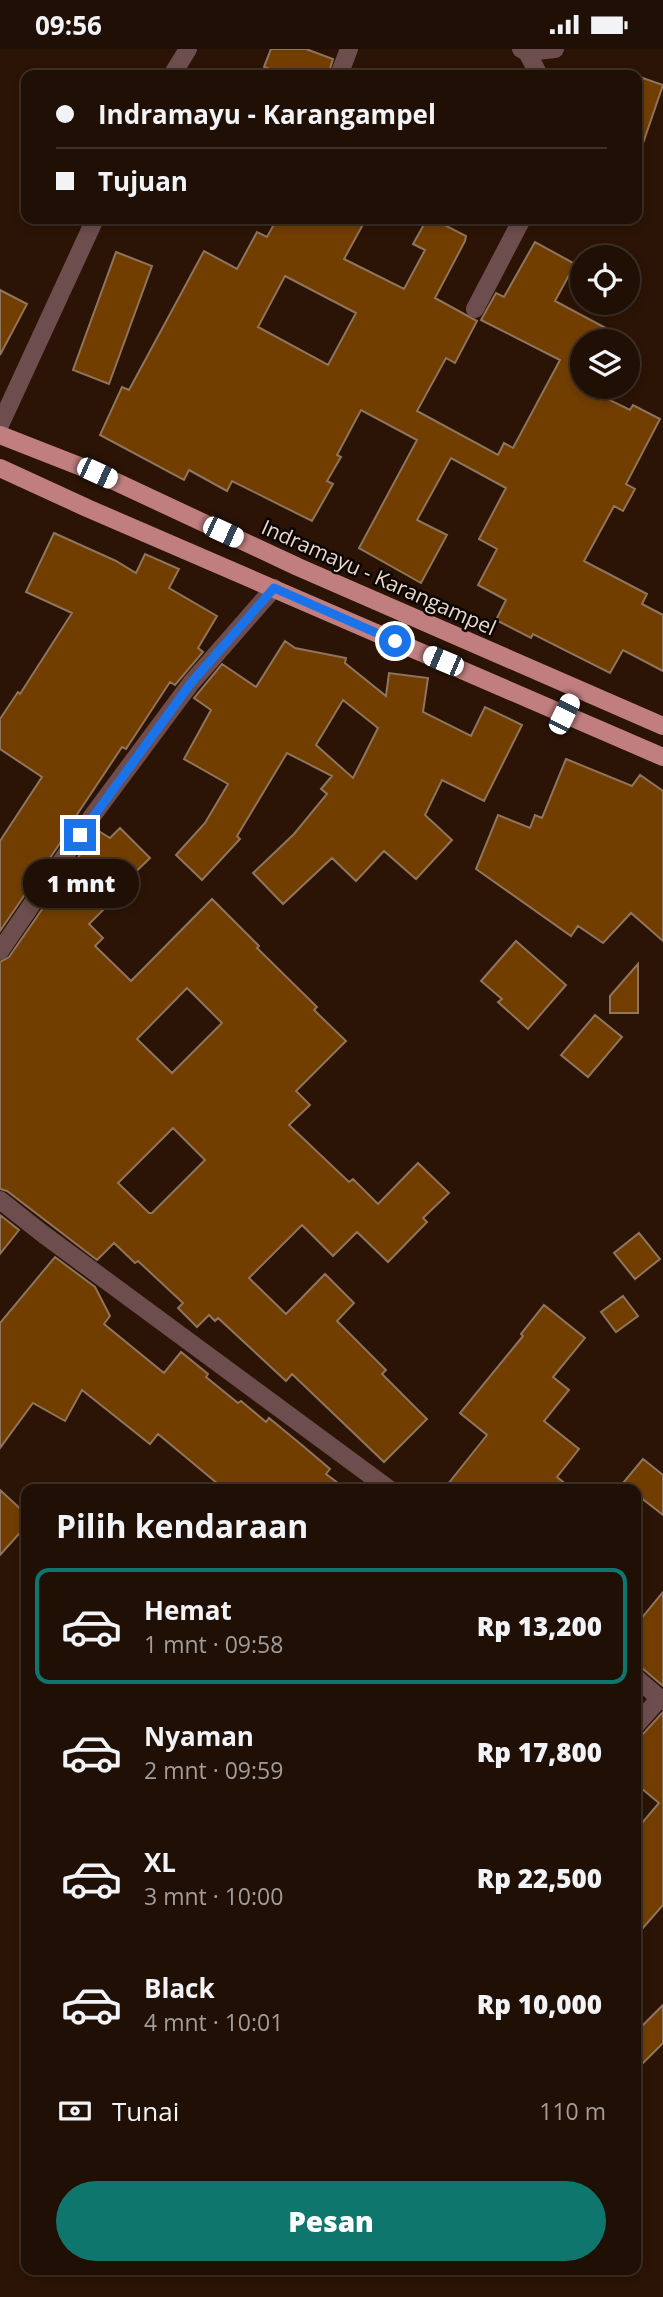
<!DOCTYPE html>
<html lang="id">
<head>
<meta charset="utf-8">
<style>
	body { margin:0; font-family:"Open Sans",sans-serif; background:#2d1d13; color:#f1f3f6; height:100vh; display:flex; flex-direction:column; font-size:26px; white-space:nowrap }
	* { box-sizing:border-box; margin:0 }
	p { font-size:23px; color:#a29c9a }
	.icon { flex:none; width:38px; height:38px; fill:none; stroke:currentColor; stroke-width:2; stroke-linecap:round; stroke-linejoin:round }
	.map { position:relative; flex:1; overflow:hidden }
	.sheet { position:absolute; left:21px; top:1435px; width:620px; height:791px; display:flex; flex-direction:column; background:#200f04; border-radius:14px; box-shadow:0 4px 10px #0003,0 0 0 2px #3d2f26 }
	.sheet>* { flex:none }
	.hud { position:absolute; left:21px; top:21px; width:621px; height:154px; border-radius:14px; box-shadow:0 4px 10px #0003,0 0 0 2px #3d2f26; display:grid; align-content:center; height:154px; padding:0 35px; background:#200f04 }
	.fabs { position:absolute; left:570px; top:196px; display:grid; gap:14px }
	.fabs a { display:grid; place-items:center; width:70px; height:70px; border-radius:50%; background:#200f04; box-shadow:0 4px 10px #0003,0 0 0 2px #3d2f26; font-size:35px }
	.end { position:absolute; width:32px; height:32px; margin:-16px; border:9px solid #1a73e8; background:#fff; box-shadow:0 0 0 4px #fff }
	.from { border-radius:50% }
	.bubble { position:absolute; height:49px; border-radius:24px; background:#200f04; box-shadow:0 4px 10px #0003,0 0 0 2px #3d2f26; font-size:23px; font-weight:800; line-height:49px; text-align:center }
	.car { position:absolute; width:21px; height:42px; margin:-21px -10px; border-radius:9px; box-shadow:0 0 5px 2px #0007; background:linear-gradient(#fff 24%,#345 0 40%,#fff 0 76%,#345 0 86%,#fff 0) }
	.hud b { display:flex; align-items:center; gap:24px; height:66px; font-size:26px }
	.hud b+b { border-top:2px solid #3d2f26 }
	.hud i { width:18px; height:18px; background:#f1f3f6 }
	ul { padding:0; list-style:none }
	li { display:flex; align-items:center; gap:21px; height:116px; margin:0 14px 10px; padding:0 21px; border:4px solid transparent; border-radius:14px }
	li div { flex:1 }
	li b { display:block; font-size:26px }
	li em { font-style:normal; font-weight:800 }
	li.on { border-color:#0f766e }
	li>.icon { width:63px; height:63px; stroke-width:1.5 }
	h2 { padding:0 35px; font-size:32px; line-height:84px }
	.pay { display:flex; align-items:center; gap:18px; height:77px; padding:0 35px; font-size:26px }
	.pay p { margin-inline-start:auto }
	.button { display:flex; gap:14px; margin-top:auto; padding:14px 35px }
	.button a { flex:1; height:80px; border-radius:42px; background:#0f766e; color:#fff; font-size:28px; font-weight:800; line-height:80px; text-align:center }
	.status { display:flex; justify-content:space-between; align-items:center; height:49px; padding:0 35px; background:#200f04; direction:ltr }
	.status svg { height:19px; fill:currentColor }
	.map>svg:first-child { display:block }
	.building { fill:#723e00; stroke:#8f745e; stroke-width:2; fill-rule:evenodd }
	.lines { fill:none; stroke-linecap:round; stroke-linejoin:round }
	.minor { stroke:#6d4d4d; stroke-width:18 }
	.primary { stroke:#c07e7f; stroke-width:18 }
	.route { stroke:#1a73e8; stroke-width:9 }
	.labels { text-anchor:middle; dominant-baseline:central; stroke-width:5; stroke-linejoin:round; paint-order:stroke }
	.street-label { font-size:21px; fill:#ead9cf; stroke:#0c0401 }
</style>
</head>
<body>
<div class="status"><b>09:56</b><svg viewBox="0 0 49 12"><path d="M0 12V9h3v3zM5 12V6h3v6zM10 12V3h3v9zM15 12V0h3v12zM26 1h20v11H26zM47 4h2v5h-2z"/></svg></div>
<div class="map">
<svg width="663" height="2248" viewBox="0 0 663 2248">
	<rect width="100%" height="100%" fill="#2b1405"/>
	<path class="building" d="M 271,0 L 306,0 L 333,10 L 328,26 L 288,26 L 264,18 Z
		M 637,27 L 663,36 L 640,103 L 637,103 Z
		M 277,170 L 366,170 L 344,210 L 404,240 L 425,201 L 413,195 L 427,170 L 433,170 L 466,187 L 465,192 L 435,249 L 477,272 L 455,314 L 446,309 L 417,362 L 498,406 L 504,394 L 513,399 L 560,311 L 481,271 L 496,244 L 504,248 L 535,193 L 575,215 L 555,252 L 630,292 L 583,292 L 583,338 L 630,361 L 633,356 L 660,370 L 626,435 L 635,440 L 623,462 L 614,457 L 584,512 L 647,545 L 642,555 L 663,566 L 663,622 L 623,601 L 610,624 L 533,585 L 531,589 L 496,571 L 506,551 L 478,536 L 497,500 L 479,490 L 506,439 L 451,409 L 417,471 L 447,486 L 421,534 L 359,499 L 417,391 L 361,361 L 337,406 L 341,408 L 327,432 L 333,435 L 312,472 L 232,432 L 227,442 L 189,421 L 184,431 L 100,386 L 122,338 L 129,341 L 204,202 L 237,220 L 257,183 L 267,188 ZM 285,227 L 356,264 L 328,316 L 258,278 Z
		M 116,203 L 152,217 L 109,335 L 73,321 Z
		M 0,241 L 27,255 L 0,306 Z
		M 54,484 L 116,512 L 136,524 L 145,505 L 179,520 L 169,539 L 217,567 L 198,599 L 203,603 L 175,636 L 170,633 L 126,700 L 122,698 L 76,767 L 78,768 L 0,882 L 0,792 L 42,728 L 0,700 L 0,670 L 18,643 L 20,645 L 72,564 L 26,543 Z
		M 285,592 L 295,599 L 346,609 L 345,614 L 386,647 L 389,624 L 428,629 L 423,663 L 471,687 L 485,658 L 522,676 L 484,752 L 442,731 L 425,766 L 452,791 L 416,830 L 384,802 L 356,832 L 332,809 L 283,855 L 253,824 L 294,785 L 327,745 L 321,740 L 332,727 L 287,704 L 237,787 L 240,790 L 202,831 L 176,806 L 205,774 L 228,735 L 184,710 L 211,661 L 194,649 L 222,615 L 256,638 ZM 343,651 L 378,679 L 353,729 L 316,696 Z
		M 566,710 L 632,737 L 640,726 L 663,742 L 663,892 L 631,864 L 603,894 L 578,877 L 571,887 L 476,820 L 498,766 L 530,779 L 535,766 L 542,769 Z
		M 120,779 L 150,809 L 117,841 L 120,844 L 89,875 L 103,889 L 95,897 L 131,932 L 212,850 L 259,897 L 257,899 L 317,958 L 314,961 L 346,992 L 296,1042 L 310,1056 L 289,1076 L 349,1133 L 353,1130 L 378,1155 L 418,1114 L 449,1144 L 423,1169 L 427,1173 L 388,1213 L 357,1183 L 333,1207 L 302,1176 L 249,1229 L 286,1265 L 325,1225 L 354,1254 L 337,1272 L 386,1321 L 382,1325 L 427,1370 L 384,1413 L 292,1325 L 286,1332 L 218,1269 L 215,1272 L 209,1266 L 197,1278 L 178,1259 L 183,1254 L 138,1212 L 135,1214 L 114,1194 L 97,1211 L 7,1142 L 0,1140 L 0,913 L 9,908 L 97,781 L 110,789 ZM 187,939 L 222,974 L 172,1024 L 137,990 ZM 173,1079 L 205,1111 L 152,1164 L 149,1164 L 118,1134 Z
		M 516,892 L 566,936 L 528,980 L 498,953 L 502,950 L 481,932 Z
		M 638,915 L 638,964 L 610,964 L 610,947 Z
		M 595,966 L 622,988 L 588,1028 L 561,1006 Z
		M 0,1166 L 19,1181 L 0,1205 Z
		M 639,1184 L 660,1210 L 635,1230 L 614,1204 Z
		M 55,1208 L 95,1238 L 110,1267 L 104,1275 L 164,1324 L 181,1303 L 208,1325 L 206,1328 L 238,1354 L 241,1352 L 266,1373 L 269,1369 L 303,1397 L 330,1420 L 326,1425 L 346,1440 L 224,1440 L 158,1385 L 150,1395 L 82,1341 L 65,1372 L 33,1354 L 0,1399 L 0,1274 Z
		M 623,1247 L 638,1267 L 616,1283 L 601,1263 Z
		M 544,1256 L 585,1289 L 553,1328 L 569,1341 L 544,1372 L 579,1400 L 557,1428 L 572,1440 L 444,1440 L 487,1386 L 460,1364 L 523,1287 L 521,1285 Z
		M 643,1410 L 663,1426 L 663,1466 L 635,1444 L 635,1440 L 631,1440 L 623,1434 Z
		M 0,1441 L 26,1465 L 26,1477 L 0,1506 Z
		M 663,1543 L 663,1637 L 642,1619 L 635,1617 L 635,1577 Z
		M 663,1663 L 663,1856 L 635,1888 L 635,1782 L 659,1754 L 635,1734 L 635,1688 L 643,1685 Z
		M 663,1956 L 663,1994 L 635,2022 L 635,1984 Z"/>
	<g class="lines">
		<path class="minor" d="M 521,0 L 527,3 L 555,0
			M 527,3 L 539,26
			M 172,26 L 188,0
			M 339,26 L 349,0
			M 475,260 L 522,170
			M 0,376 L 95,170
			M 0,902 L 93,766 L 191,634 L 274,539
			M 0,1151 L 43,1185 L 389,1440
			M 635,1628 L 663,1652
			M 635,1677 L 660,1649"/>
		<path class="primary" d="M 0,386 L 97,424 L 298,518 L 663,677
			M 0,419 L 87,459 L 663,708"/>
	</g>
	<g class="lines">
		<path class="route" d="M 80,786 L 191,634 L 274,539 L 395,592"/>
	</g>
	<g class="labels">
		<g class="street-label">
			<text transform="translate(379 528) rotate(24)">Indramayu - Karangampel</text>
		</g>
	</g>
</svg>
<div class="fabs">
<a><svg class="icon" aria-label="locate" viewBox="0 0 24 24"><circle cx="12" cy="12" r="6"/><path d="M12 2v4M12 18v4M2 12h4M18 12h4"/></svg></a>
<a><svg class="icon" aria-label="layers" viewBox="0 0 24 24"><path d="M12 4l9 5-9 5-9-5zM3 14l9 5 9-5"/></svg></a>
</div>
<i class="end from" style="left:395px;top:592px"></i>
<i class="end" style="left:80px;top:786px"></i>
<div class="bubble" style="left:23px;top:810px;width:116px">1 mnt</div>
<i class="car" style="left:97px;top:424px;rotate:115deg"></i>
<i class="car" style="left:223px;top:483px;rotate:115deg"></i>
<i class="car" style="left:443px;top:612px;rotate:293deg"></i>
<i class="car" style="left:564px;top:665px;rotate:26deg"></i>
<div class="hud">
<b><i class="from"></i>Indramayu - Karangampel</b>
<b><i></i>Tujuan</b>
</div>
<section class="sheet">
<h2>Pilih kendaraan</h2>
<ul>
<li class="on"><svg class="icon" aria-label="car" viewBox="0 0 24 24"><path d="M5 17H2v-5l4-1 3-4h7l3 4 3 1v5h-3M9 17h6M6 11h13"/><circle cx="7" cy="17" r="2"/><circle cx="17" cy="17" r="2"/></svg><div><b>Hemat</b><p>1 mnt · 09:58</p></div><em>Rp 13,200</em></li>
<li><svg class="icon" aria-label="car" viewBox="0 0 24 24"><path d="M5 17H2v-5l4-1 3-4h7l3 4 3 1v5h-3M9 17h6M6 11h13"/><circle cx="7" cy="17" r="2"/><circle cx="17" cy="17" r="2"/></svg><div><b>Nyaman</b><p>2 mnt · 09:59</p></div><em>Rp 17,800</em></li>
<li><svg class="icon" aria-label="car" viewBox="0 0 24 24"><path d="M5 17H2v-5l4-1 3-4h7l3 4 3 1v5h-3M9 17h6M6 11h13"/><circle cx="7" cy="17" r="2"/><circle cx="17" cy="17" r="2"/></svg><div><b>XL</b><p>3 mnt · 10:00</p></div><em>Rp 22,500</em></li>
<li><svg class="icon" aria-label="car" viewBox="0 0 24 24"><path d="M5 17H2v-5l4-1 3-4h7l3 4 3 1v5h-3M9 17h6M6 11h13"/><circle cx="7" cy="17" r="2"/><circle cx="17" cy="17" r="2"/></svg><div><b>Black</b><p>4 mnt · 10:01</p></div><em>Rp 10,000</em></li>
</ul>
<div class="pay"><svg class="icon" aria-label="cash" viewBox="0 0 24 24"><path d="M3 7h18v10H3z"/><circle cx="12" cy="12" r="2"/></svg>Tunai<p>110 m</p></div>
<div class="button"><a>Pesan</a></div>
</section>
</div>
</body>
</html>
